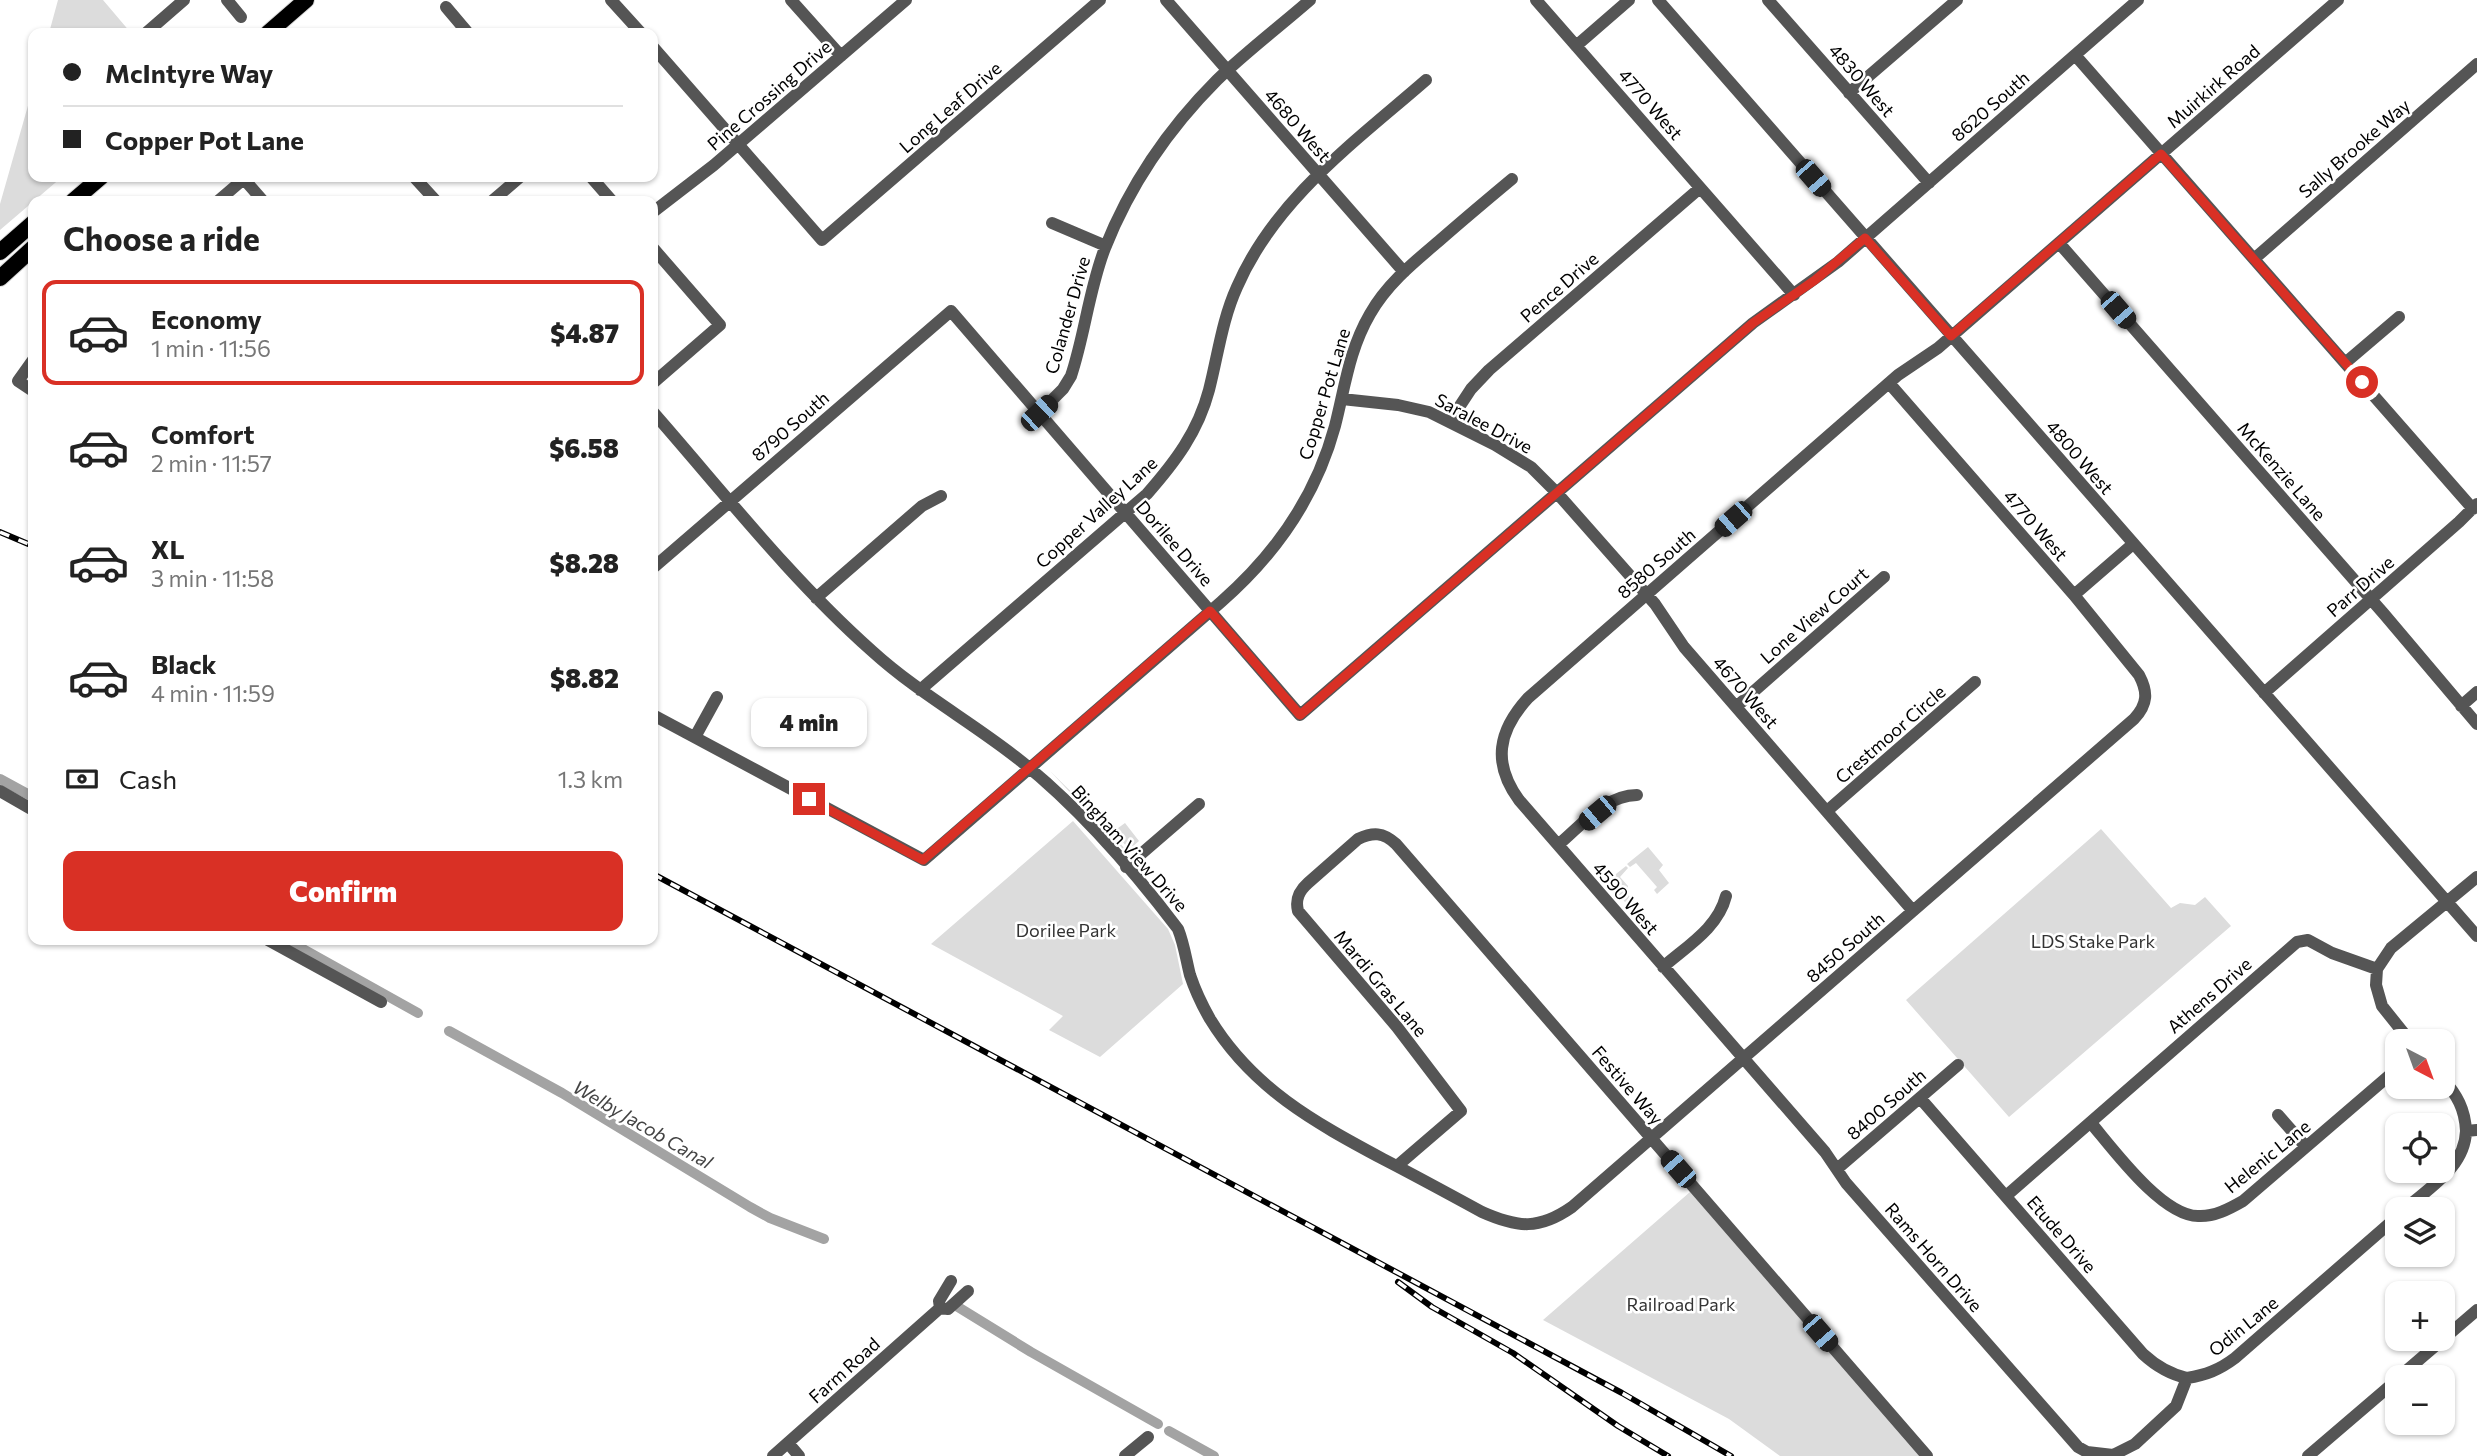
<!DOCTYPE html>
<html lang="en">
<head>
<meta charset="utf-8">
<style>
	body { margin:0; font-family:Commissioner,sans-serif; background:#f2f2f2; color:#222; height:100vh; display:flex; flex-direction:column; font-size:26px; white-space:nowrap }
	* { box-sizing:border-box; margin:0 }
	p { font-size:23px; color:#767676 }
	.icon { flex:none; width:38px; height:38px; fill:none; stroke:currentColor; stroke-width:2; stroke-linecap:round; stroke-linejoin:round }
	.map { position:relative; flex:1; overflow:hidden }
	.drawer { position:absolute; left:28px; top:196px; width:630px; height:749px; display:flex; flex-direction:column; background:#fff; border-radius:14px; box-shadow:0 2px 5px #0004 }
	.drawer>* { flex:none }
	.banner { position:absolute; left:28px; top:28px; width:630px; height:154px; border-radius:14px; box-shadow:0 2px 5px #0004; display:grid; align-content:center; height:154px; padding:0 35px; background:#fff }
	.needle { width:46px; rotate:139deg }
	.buttons { position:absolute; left:2385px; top:1029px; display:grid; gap:14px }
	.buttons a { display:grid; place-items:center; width:70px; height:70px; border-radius:14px; background:#fff; box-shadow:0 2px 5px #0004; font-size:35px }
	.end { position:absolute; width:32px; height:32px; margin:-16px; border:9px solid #d93025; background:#fff; box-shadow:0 0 0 4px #fff }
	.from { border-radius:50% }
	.bubble { position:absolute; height:49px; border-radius:14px; background:#fff; box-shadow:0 2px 5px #0004; font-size:23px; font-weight:800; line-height:49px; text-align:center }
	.car { position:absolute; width:21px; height:42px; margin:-21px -10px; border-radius:9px; box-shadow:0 0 5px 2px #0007; background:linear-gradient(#222 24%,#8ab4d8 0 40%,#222 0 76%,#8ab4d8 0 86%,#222 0) }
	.banner b { display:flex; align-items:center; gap:24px; height:66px; font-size:26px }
	.banner b+b { border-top:2px solid #e0e0e0 }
	.banner i { width:18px; height:18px; background:#222 }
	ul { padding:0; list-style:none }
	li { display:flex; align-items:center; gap:21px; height:105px; margin:0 14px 10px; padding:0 21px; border:4px solid transparent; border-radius:14px }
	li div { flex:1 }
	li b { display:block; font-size:26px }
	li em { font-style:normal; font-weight:800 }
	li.on { border-color:#d93025 }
	li>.icon { width:63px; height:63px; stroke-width:1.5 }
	h2 { padding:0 35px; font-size:32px; line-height:84px }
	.pay { display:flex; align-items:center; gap:18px; height:77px; padding:0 35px; font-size:26px }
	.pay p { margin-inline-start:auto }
	.button { display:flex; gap:14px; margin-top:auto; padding:14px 35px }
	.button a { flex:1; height:80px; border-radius:14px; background:#d93025; color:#fff; font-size:28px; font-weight:800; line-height:80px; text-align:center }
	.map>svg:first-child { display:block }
	.green { fill:#dcdcdc }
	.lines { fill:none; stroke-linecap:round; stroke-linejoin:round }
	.canal { stroke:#a3a3a3; stroke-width:10 }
	.major-casing { stroke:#dbdbdb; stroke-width:18 }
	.minor { stroke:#555; stroke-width:12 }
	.major { stroke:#000; stroke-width:16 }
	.rail-casing { stroke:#000; stroke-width:6 }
	.rail { stroke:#fff; stroke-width:3.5; stroke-dasharray:10; stroke-linecap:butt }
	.route { stroke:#d93025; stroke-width:9 }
	.labels { text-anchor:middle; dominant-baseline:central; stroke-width:5; stroke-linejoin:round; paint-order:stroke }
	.street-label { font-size:18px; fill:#000; stroke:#fff }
	.park-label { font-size:18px; fill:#333; stroke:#fff }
	.water-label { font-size:19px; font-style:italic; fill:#444; stroke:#fff }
</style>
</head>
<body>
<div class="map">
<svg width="2477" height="1456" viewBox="0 0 2477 1456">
	<rect width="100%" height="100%" fill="#fff"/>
	<path class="green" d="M 58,0 L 103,0 L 131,33 L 49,33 Z
		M 33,88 L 33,177 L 62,177 L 0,230 L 0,204 Z
		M 1050,771 L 1095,815 L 1126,850 L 1122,848 Z
		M 1073,821 L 1168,929 L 1175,945 L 1183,984 L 1100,1057 L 1049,1030 L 1063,1016 L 931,944 Z
		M 1125,823 L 1139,841 L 1132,847 L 1126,846 L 1114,831 Z
		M 2101,829 L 2171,908 L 2180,903 L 2195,905 L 2205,897 L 2231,926 L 2009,1117 L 1906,1000 Z
		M 1648,847 L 1663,865 L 1659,870 L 1669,883 L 1657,894 L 1654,890 L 1657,887 L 1636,863 L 1630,867 L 1627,864 Z
		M 1626,866 L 1628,868 L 1620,877 L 1628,886 L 1627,893 L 1630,897 L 1625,902 L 1606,882 Z
		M 1690,1192 L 1919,1456 L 1780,1456 L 1729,1419 L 1543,1320 Z"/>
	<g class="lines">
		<path class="canal" d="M 0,779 L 33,797
			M 287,940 L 418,1013
			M 449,1031 L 562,1093 L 750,1207 L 770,1218 L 824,1239
			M 958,1307 L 1031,1352 L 1158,1424
			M 1169,1431 L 1214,1456"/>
		<g class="major-casing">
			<path id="major" d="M 268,33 L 306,0
				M 73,201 L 101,177
				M 0,252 L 33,223
				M 0,278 L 33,248"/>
		</g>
		<path class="minor" d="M 227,0 L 241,17
			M 611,0 L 641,33
			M 791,0 L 841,56
			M 1166,0 L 1404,272
			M 1536,0 L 1794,295
			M 1658,0 L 2477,936
			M 1768,0 L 1929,183
			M 2338,0 L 1938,348 L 1898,375 L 1528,698 C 1498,731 1492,763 1519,800 L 1825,1152 L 1846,1183 L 2078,1447 L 2087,1452 L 2113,1455 L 2135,1444 L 2176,1406 L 2187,1378 C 2206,1375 2219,1370 2235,1358 L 2398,1216
			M 446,7 L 468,33
			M 146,33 L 184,0
			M 1576,46 L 1629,0
			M 653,47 L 822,240 L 1100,0
			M 2075,55 L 2473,509
			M 1849,93 L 1957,0
			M 414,177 L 436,201
			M 591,177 L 612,201
			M 244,179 L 263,201
			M 218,201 L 246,177
			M 492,201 L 520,177
			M 653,212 L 714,165 L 906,0
			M 1052,223 L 1106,246
			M 2059,243 L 2384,614 L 2477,724
			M 653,248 L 720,325 L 653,383
			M 2254,259 L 2477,64
			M 33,360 L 18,381 L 33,391
			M 2345,363 L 2399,317
			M 1342,399 L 1398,405 L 1429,412 L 1495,445 L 1531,467 L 1557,493 L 1655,604 L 1684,647 L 1913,911
			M 653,412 C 724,493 791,579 872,651 C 917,692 970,721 1017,758 C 1078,806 1131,867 1178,929 C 1184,944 1186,959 1190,975 C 1195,990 1202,1005 1210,1019 C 1252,1088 1314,1122 1383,1159 C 1416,1176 1449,1194 1482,1212 C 1518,1228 1539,1230 1572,1207 L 2134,719 C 2148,704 2148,692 2139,675 L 2074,595 L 1889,383
			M 1039,413 L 1063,389 L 1071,376 C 1085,334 1089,289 1105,248 C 1130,185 1170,127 1217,80 C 1246,52 1279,27 1310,0
			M 1450,421 L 1471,389 L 1489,370 L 1700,188
			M 653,568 L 951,311 L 1300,715 L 1753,323 L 1838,262 L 2138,0
			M 2074,595 L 2133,544
			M 816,598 L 922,506 L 941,496
			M 920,690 L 1147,494 C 1175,462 1198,432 1209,390 C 1218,355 1222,320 1237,287 C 1275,199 1356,141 1426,80
			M 2264,693 L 2459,522 L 2477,504
			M 2461,706 L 2477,692
			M 1736,707 L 1884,577
			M 653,715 L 924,860 L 1221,602 C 1276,554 1316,496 1335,426 C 1345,387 1349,350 1370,314 C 1387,284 1413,263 1439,241 C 1463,220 1488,199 1512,179
			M 695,737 L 717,697
			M 0,791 L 33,810
			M 1827,811 L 1975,682
			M 1558,845 C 1581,826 1605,795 1637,795
			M 1126,867 L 1199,804
			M 268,940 L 381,1002
			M 1663,967 C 1687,946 1718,928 1726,896
			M 2410,1041 L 2382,1006 L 2376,985 L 2377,969 L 2391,948 L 2477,877
			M 2443,1079 C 2457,1095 2465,1109 2466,1131
			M 1920,1098 L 2143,1354 C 2156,1366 2169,1374 2187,1378
			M 2278,1115 L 2306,1147
			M 2091,1123 C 2113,1149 2162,1216 2198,1216 C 2214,1217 2229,1209 2243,1201 L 2398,1068
			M 1397,1166 L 1461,1111 L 1397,1027 L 1298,911 C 1295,899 1299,891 1308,883 L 1358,839 C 1373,832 1383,832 1396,844 L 1927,1456
			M 1837,1169 L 1958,1065
			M 2006,1196 L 2297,942 L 2308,940 L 2332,953 L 2377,969
			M 2405,1209 C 2430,1187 2465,1167 2466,1131 L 2477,1130
			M 951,1281 L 939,1301 L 940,1308 L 948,1309 L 968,1291
			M 2399,1377 L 2477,1310
			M 788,1443 L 799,1456
			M 773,1456 L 940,1308
			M 1125,1456 L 1148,1437
			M 2308,1456 L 2398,1379"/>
		<use href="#major" class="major"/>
		<g class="rail-casing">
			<path id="rail" d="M 0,532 L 33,546
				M 653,874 L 1622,1393 L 1731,1456
				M 1398,1282 L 1432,1307 L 1513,1353 L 1618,1426 L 1668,1456"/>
		</g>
		<use href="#rail" class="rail"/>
	</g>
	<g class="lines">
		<path class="route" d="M 809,799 L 923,860 L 1210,611 L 1300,715 L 1753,323 L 1815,280 L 1865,238 L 1951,336 L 2161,154 L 2362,382"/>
	</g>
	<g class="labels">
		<g class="street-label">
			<text transform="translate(1862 80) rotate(49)">4830 West</text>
			<text transform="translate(2213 86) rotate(-41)">Muirkirk Road</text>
			<text transform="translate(769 95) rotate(-41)">Pine Crossing Drive</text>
			<text transform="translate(1651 104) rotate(49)">4770 West</text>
			<text transform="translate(1990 106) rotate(-41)">8620 South</text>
			<text transform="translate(950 107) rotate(-41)">Long Leaf Drive</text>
			<text transform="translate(1298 125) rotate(49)">4680 West</text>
			<text transform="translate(2354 148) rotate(-41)">Sally Brooke Way</text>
			<text transform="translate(1559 287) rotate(-41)">Pence Drive</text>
			<text transform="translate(1067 315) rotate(-74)">Colander Drive</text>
			<text transform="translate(1324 394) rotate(-73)">Copper Pot Lane</text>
			<text transform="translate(1484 423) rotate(28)">Saralee Drive</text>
			<text transform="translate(790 426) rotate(-41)">8790 South</text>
			<text transform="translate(2080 457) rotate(49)">4800 West</text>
			<text transform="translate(2282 471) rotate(49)">McKenzie Lane</text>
			<text transform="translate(1096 512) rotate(-42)">Copper Valley Lane</text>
			<text transform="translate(2036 525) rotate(49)">4770 West</text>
			<text transform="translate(1175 543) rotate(49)">Dorilee Drive</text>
			<text transform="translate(1656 563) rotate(-41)">8580 South</text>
			<text transform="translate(2360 586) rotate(-41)">Parr Drive</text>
			<text transform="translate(1814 615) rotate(-41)">Lone View Court</text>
			<text transform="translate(1746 692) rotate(49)">4670 West</text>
			<text transform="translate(1890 734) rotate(-41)">Crestmoor Circle</text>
			<text transform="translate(1130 848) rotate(48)">Bingham View Drive</text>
			<text transform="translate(1626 898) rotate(49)">4590 West</text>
			<text transform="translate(1845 947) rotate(-41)">8450 South</text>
			<text transform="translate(1381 983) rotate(50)">Mardi Gras Lane</text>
			<text transform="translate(2209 995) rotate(-41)">Athens Drive</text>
			<text transform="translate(1628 1085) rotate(49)">Festive Way</text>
			<text transform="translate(1886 1104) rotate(-41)">8400 South</text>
			<text transform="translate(2267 1156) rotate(-39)">Helenic Lane</text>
			<text transform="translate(2062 1234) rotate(49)">Etude Drive</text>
			<text transform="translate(1934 1257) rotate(49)">Rams Horn Drive</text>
			<text transform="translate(2243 1326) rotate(-39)">Odin Lane</text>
			<text transform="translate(844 1370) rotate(-42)">Farm Road</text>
		</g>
		<g class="park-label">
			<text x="1066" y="930">Dorilee Park</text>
			<text x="2093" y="941">LDS Stake Park</text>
			<text x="1681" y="1304">Railroad Park</text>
		</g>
		<g class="water-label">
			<text transform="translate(643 1124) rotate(30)">Welby Jacob Canal</text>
		</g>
	</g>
</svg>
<div class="buttons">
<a><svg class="needle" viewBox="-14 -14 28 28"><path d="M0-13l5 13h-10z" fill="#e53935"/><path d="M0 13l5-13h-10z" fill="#767676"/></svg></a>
<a><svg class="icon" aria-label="locate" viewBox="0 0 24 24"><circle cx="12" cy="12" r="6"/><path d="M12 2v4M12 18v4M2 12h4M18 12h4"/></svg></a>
<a><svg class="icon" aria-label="layers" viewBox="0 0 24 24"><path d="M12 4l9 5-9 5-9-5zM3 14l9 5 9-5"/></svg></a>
<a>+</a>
<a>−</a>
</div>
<i class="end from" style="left:2362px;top:382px"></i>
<i class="end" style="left:809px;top:799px"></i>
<div class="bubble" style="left:751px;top:698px;width:116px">4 min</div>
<i class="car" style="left:1813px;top:178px;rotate:139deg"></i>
<i class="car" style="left:2118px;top:310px;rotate:139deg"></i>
<i class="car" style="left:1039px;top:413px;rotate:47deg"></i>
<i class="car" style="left:1733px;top:519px;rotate:229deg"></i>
<i class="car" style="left:1597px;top:813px;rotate:230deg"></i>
<i class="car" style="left:1678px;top:1169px;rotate:319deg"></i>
<i class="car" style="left:1820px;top:1333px;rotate:139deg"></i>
<div class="banner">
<b><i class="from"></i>McIntyre Way</b>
<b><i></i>Copper Pot Lane</b>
</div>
<section class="drawer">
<h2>Choose a ride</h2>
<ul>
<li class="on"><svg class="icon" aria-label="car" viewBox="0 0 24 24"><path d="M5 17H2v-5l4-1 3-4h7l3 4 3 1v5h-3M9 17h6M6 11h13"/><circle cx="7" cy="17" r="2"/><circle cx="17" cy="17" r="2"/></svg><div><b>Economy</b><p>1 min · 11:56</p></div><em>$4.87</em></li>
<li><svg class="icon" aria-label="car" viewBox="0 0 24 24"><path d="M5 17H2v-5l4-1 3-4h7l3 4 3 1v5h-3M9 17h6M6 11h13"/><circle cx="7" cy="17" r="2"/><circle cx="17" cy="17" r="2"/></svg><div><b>Comfort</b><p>2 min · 11:57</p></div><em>$6.58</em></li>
<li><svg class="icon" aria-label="car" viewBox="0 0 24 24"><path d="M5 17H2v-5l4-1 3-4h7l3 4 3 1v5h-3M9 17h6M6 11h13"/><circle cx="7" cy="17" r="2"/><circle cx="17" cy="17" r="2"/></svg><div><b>XL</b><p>3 min · 11:58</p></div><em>$8.28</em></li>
<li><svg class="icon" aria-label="car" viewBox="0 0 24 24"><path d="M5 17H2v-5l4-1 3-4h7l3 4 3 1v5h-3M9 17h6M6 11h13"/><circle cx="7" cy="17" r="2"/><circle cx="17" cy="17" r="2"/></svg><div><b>Black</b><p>4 min · 11:59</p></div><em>$8.82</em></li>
</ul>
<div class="pay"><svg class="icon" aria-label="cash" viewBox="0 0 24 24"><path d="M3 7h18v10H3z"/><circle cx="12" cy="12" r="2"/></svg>Cash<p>1.3 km</p></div>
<div class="button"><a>Confirm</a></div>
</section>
</div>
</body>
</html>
